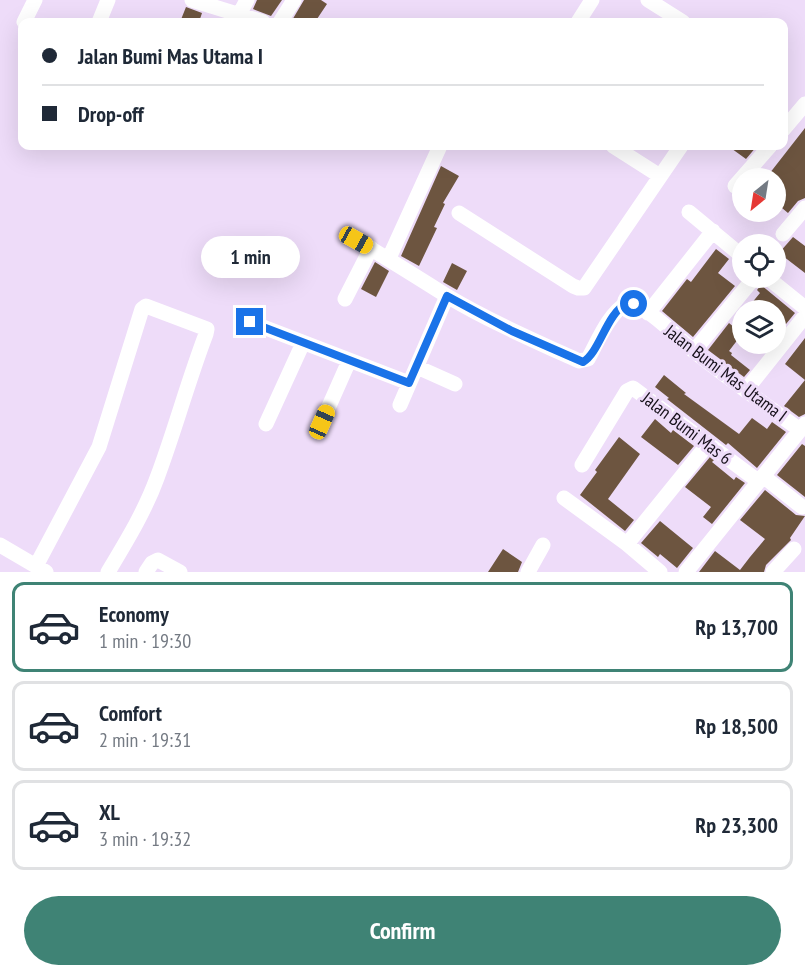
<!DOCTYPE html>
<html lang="en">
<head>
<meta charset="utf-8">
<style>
	body { margin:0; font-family:"PT Sans Narrow",sans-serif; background:#f6f6f7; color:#1f2937; height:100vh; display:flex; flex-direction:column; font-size:22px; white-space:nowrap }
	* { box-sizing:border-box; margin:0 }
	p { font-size:20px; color:#747a83 }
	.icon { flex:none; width:33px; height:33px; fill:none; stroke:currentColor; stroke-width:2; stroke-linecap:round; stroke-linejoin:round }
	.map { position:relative; height:572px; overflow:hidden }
	.side { display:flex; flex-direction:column; background:#fff; flex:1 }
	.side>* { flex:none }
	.banner { position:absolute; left:18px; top:18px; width:770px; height:132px; border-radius:12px; box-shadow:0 6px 24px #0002; display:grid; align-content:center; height:132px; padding:0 24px; background:#fff }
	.needle { width:39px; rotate:210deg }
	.controls { position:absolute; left:732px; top:168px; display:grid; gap:12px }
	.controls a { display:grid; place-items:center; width:54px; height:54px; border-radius:50%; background:#fff; box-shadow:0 6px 24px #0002; font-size:30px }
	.end { position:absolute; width:27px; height:27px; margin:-14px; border:8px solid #1a73e8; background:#fff; box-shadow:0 0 0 3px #fff }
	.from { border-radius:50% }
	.bubble { position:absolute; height:42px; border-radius:21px; background:#fff; box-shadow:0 6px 24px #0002; font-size:20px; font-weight:600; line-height:42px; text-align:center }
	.car { position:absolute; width:18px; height:36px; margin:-18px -9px; border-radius:8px; box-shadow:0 0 4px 2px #0007; background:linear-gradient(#f5c518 24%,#345 0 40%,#f5c518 0 76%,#345 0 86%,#f5c518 0) }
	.banner b { display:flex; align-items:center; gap:21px; height:57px; font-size:22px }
	.banner b+b { border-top:2px solid #e0e1e3 }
	.banner i { width:15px; height:15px; background:#1f2937 }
	ul { padding:10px 0 0; list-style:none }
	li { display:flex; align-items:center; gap:18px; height:90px; margin:0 12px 9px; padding:0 12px; border:3px solid #e0e1e3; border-radius:12px }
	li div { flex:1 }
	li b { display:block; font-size:22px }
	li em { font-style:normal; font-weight:600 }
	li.active { border-color:#3f8375 }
	li>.icon { width:54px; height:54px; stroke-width:1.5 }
	.button { display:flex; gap:12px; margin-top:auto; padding:12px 24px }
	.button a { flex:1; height:69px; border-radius:36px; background:#3f8375; color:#fff; font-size:24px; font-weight:600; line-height:69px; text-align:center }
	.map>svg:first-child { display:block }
	.building { fill:#6d5540 }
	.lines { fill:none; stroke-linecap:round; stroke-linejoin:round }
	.minor { stroke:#fff; stroke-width:15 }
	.route { stroke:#1a73e8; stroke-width:8 }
	.labels { text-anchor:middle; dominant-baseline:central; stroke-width:6; stroke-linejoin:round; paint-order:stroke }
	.street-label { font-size:18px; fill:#16101a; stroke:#eedcf9 }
</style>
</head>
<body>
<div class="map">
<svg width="805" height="572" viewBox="0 0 805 572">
	<rect width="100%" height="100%" fill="#eedcf9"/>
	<path class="building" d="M 257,0 L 282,0 L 271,16 L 253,9 Z
		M 304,0 L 321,0 L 327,4 L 315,22 L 291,22 Z
		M 186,7 L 202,13 L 199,22 L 180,22 Z
		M 805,128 L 805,198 L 798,201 L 788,213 L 776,203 L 776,178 L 766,178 Z
		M 728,146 L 757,146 L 746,159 Z
		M 441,166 L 459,176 L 443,203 L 445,204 L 434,227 L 437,228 L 419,266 L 401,256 Z
		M 793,237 L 805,246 L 805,273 L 779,253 Z
		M 716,249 L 729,259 L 718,273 L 735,286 L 693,337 L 662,311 L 687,279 L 691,282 Z
		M 375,262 L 389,271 L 376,297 L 361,289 Z
		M 452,263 L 467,271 L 457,290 L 443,282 Z
		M 761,285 L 795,313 L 786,324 L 776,316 L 776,310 L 746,310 L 760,293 L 757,290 Z
		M 729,323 L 742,334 L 729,351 L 732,353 L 731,355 L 750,370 L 744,377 L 708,350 Z
		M 805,338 L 805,414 L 799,417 L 784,406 L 805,380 L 785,364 Z
		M 664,375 L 686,393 L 684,394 L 739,434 L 752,418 L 767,429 L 772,422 L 786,432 L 757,468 L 728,443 L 726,445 L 667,399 L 669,398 L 655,387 Z
		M 655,419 L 671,433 L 673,430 L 694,446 L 678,465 L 641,437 Z
		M 619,437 L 640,454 L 608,499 L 634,520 L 625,531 L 580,495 L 597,472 L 595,470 Z
		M 802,444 L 805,446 L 805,497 L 777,475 Z
		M 710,457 L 714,460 L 712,462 L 734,480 L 736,477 L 745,483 L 712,524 L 703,517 L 711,507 L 685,487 Z
		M 765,490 L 796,515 L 805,516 L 790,538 L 791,540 L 766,565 L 764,572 L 699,572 L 715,551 L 740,570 L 750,557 L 765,539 L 740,520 Z
		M 660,521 L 693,548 L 677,568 L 660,554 L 658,557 L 641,543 Z
		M 503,549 L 522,562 L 518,572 L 488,572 Z"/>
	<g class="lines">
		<path class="minor" d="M 192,0 L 263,22
			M 648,0 L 683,22
			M 24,22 L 35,0
			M 99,22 L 108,0
			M 235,22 L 247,0
			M 280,22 L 294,0
			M 578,22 L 592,0
			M 783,130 L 805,104
			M 613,146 L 660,176
			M 735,186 L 770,146
			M 689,212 L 742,256
			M 459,213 L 573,286 L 578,288 L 584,288 L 681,146
			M 783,234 L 805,208
			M 356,240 C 387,258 417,277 447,296 C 489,321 535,341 579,361 L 588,359 C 598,341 609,313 627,303 C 649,306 677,338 695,352 C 729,379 765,404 800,430
			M 389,258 L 440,146
			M 768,278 L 805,308
			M 345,299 L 371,248
			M 648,313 L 713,231
			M 250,322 L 409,383
			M 694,351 L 754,278
			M 417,367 L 455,384
			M 746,390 L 805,316
			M 400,405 L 447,296
			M 322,422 L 349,361
			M 266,424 L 303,343
			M 582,465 L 627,391 L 633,388 L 758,481
			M 763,476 L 802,507
			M 564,498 L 627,544 L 660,572
			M 627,544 L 708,444
			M 0,545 L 46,572
			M 36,566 L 99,447 L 142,309 L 146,306 L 207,329 L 206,334 C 188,381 175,430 157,478 C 145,511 126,542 108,572
			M 146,572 L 152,563 L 158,560 L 180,572
			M 528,572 L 543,545
			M 686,572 L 805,424
			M 773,572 L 794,549"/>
	</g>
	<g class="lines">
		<path class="route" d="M 250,322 L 409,383 L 447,296 L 512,331 L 583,362 C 600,352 606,314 627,303 L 634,304"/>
	</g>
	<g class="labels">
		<g class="street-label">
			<text transform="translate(726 373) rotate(37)">Jalan Bumi Mas Utama I</text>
			<text transform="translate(687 428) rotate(37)">Jalan Bumi Mas 6</text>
		</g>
	</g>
</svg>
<div class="controls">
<a><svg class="needle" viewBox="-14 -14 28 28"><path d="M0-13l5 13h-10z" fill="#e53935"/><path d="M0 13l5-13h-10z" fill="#747a83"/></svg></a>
<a><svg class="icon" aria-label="locate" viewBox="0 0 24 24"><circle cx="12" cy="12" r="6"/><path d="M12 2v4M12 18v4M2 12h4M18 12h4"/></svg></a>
<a><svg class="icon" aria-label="layers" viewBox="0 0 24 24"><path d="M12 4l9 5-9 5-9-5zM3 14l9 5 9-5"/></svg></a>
</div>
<i class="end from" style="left:634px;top:304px"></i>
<i class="end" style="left:250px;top:322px"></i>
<div class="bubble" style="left:201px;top:236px;width:99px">1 min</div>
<i class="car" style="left:356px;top:240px;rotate:119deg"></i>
<i class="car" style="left:322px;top:422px;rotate:24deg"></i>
<div class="banner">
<b><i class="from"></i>Jalan Bumi Mas Utama I</b>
<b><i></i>Drop-off</b>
</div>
</div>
<section class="side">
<ul>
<li class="active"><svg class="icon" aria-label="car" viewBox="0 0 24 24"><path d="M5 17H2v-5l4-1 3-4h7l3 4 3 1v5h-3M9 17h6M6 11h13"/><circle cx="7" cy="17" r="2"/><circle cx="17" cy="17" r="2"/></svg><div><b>Economy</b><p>1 min · 19:30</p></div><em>Rp 13,700</em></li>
<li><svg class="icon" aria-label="car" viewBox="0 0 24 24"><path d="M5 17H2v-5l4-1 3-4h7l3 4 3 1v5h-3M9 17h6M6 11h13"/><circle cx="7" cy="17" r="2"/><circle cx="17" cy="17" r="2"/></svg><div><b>Comfort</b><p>2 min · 19:31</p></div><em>Rp 18,500</em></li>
<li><svg class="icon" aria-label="car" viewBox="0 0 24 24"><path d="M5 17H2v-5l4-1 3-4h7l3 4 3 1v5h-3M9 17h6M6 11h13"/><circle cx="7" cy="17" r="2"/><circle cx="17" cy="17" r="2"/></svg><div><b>XL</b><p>3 min · 19:32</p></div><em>Rp 23,300</em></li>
</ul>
<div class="button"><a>Confirm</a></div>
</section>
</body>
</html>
